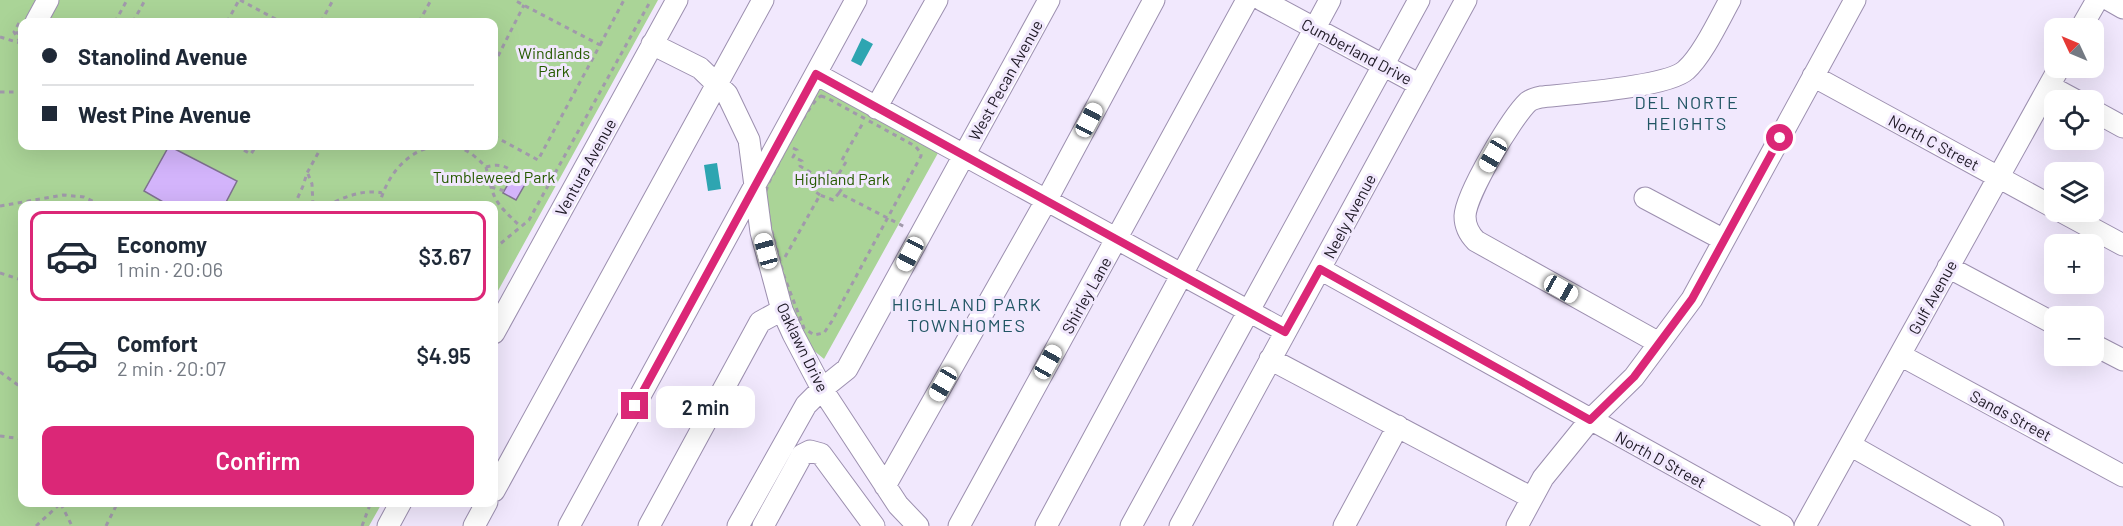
<!DOCTYPE html>
<html lang="en">
<head>
<meta charset="utf-8">
<style>
	body { margin:0; font-family:Barlow,sans-serif; background:#f2f2f3; color:#1f2937; height:100vh; display:flex; flex-direction:column; font-size:22px; white-space:nowrap }
	* { box-sizing:border-box; margin:0 }
	p { font-size:20px; color:#747a83 }
	.icon { flex:none; width:33px; height:33px; fill:none; stroke:currentColor; stroke-width:2; stroke-linecap:round; stroke-linejoin:round }
	.map { position:relative; flex:1; overflow:hidden }
	.side { position:absolute; left:18px; top:201px; width:480px; height:306px; display:flex; flex-direction:column; background:#fff; border-radius:12px; box-shadow:0 6px 24px #0002 }
	.side>* { flex:none }
	.guide { position:absolute; left:18px; top:18px; width:480px; height:132px; border-radius:12px; box-shadow:0 6px 24px #0002; display:grid; align-content:center; height:132px; padding:0 24px; background:#fff }
	.needle { width:39px; rotate:314deg }
	.buttons { position:absolute; left:2044px; top:18px; display:grid; gap:12px }
	.buttons a { display:grid; place-items:center; width:60px; height:60px; border-radius:12px; background:#fff; box-shadow:0 6px 24px #0002; font-size:30px }
	.end { position:absolute; width:27px; height:27px; margin:-14px; border:8px solid #db2777; background:#fff; box-shadow:0 0 0 3px #fff }
	.from { border-radius:50% }
	.bubble { position:absolute; height:42px; border-radius:12px; background:#fff; box-shadow:0 6px 24px #0002; font-size:20px; font-weight:600; line-height:42px; text-align:center }
	.car { position:absolute; width:18px; height:36px; margin:-18px -9px; border-radius:8px; box-shadow:0 0 4px 2px #0007; background:linear-gradient(#fff 24%,#345 0 40%,#fff 0 76%,#345 0 86%,#fff 0) }
	.guide b { display:flex; align-items:center; gap:21px; height:57px; font-size:22px }
	.guide b+b { border-top:2px solid #e0e1e3 }
	.guide i { width:15px; height:15px; background:#1f2937 }
	ul { padding:10px 0 0; list-style:none }
	li { display:flex; align-items:center; gap:18px; height:90px; margin:0 12px 9px; padding:0 12px; border:3px solid transparent; border-radius:12px }
	li div { flex:1 }
	li b { display:block; font-size:22px }
	li em { font-style:normal; font-weight:600 }
	li.current { border-color:#db2777 }
	li>.icon { width:54px; height:54px; stroke-width:1.5 }
	.button { display:flex; gap:12px; margin-top:auto; padding:12px 24px }
	.button a { flex:1; height:69px; border-radius:12px; background:#db2777; color:#fff; font-size:24px; font-weight:600; line-height:69px; text-align:center }
	.map>svg:first-child { display:block }
	.green { fill:#aad497; fill-rule:evenodd }
	.water { fill:#2ea5b1 }
	.building { fill:#d3b4fb; stroke:#7f7190; stroke-width:1.5 }
	.lines { fill:none; stroke-linecap:round; stroke-linejoin:round }
	.minor-casing { stroke:#9c8faf; stroke-width:23 }
	.path { stroke:#a199ab; stroke-width:3; stroke-dasharray:4.5 4.5; stroke-linecap:butt }
	.minor { stroke:#fff; stroke-width:21 }
	.route { stroke:#db2777; stroke-width:8 }
	.labels { text-anchor:middle; dominant-baseline:central; stroke-width:6; stroke-linejoin:round; paint-order:stroke }
	.street-label { font-size:16px; fill:#1d1824; stroke:#f1e8fd }
	.park-label { font-size:16px; fill:#265a00; stroke:#f1e8fd }
	.neighbourhood-label { font-size:18px; letter-spacing:1.5px; fill:#215564; stroke:#f1e8fd }
</style>
</head>
<body>
<div class="map">
<svg width="2123" height="526" viewBox="0 0 2123 526">
	<rect width="100%" height="100%" fill="#f1e8fd"/>
	<path class="green" d="M 0,0 L 658,0 L 494,298 L 494,206 L 22,206 L 22,502 L 382,503 L 369,526 L 0,526 ZM 22,22 L 494,22 L 494,146 L 22,146 Z
		M 816,75 L 943,144 L 824,359 L 794,334 L 756,185 Z"/>
	<path class="water" d="M 862,38 L 873,44 L 861,66 L 851,61 Z
		M 717,163 L 721,189 L 708,191 L 704,165 Z"/>
	<path class="building" d="M 169,146 L 237,181 L 224,206 L 170,206 L 144,191 Z
		M 515,172 L 528,179 L 516,200 L 503,193 Z"/>
	<g class="lines">
		<g class="minor-casing">
			<path id="minor" d="M 1262,0 L 1420,85
				M 2109,0 L 2123,8
				M 36,22 L 48,0
				M 2081,28 L 2097,0
				M 652,44 L 700,68 L 727,94 L 749,140 L 761,232 L 782,310 L 793,334 L 822,389 L 898,505 L 918,526
				M 816,74 L 1285,331
				M 1813,76 L 2055,208
				M 2049,86 L 2075,100
				M 876,108 L 937,0
				M 2094,111 L 2123,127
				M 1645,198 L 1724,240
				M 2062,212 L 2123,245
				M 1948,267 L 2055,324
				M 1320,269 L 1783,526
				M 494,333 L 677,0
				M 1659,343 L 1476,241 C 1469,234 1465,226 1465,216 C 1466,194 1512,117 1528,102 C 1532,99 1536,98 1541,97 C 1569,94 1668,87 1686,70 C 1702,56 1719,20 1730,0
				M 2094,345 L 2123,360
				M 1900,355 L 2123,476
				M 1270,359 L 1532,498
				M 1850,445 L 1993,526
				M 885,486 L 1046,201 L 1154,0
				M 494,491 L 763,0
				M 388,526 L 401,502
				M 474,526 L 487,502
				M 569,526 L 856,0
				M 649,526 L 760,322 L 782,310
				M 738,526 L 806,405 L 822,389 L 847,369 L 1049,0
				M 763,526 L 802,455 L 810,451 L 821,454 L 874,526
				M 959,526 L 1247,0
				M 1046,526 L 1330,0
				M 1131,526 L 1419,0
				M 1180,526 L 1466,0
				M 1344,526 L 1398,426
				M 1517,526 L 1543,478 L 1590,420 L 1634,377 L 1692,299 L 1855,0
				M 1805,526 L 2059,68"/>
		</g>
		<path class="path" d="M 240,0 L 281,22
			M 115,22 L 127,0
			M 133,22 L 145,0
			M 227,22 L 239,0
			M 321,22 L 333,0
			M 419,22 L 431,0
			M 19,23 L 14,32 L 22,45
			M 16,32 L 22,36
			M 0,37 L 20,43 L 22,41
			M 600,45 L 624,0
			M 494,64 L 524,5
			M 0,92 L 20,92
			M 20,92 L 20,95 L 22,96
			M 821,96 L 827,98 L 915,146 L 921,153 L 921,156 L 832,321 L 824,333 L 814,335 L 804,328 L 784,276 L 771,228 L 765,195 L 768,184 C 777,167 808,103 821,96 Z
			M 494,136 L 538,160 L 600,45 L 514,0
			M 126,146 L 132,151
			M 236,146 L 251,154 L 256,146
			M 793,148 L 797,150 L 793,157 L 802,161 L 800,166 L 820,178 L 826,170 L 838,175
			M 486,167 C 496,164 507,164 513,174
			M 308,174 L 312,184 L 313,206
			M 820,178 L 813,190 L 820,195
			M 491,187 L 505,191
			M 839,193 L 847,181 L 838,175 L 846,162 L 842,160 L 864,121
			M 0,206 L 63,195 L 84,197 L 103,206
			M 294,206 L 303,186 L 307,173 L 322,146
			M 327,206 C 343,197 364,189 382,193
			M 379,206 C 388,168 419,137 460,148 C 470,151 479,160 486,167 C 494,202 495,202 521,227
			M 494,249 L 529,220 L 651,0
			M 785,257 L 820,195 L 833,200 L 839,193 L 905,227
			M 0,273 L 22,280
			M 0,372 L 22,388
			M 0,436 L 22,439
			M 61,504 L 72,526
			M 36,526 L 62,502
			M 106,526 L 118,502
			M 362,526 L 371,502"/>
		<use href="#minor" class="minor"/>
	</g>
	<g class="lines">
		<path class="route" d="M 635,406 L 816,74 L 1285,332 L 1320,269 L 1590,420 L 1634,377 L 1692,299 L 1780,138"/>
	</g>
	<g class="labels">
		<g class="street-label">
			<text transform="translate(1357 51) rotate(28)">Cumberland Drive</text>
			<text transform="translate(1005 80) rotate(-61)">West Pecan Avenue</text>
			<text transform="translate(1934 142) rotate(28)">North C Street</text>
			<text transform="translate(585 167) rotate(-61)">Ventura Avenue</text>
			<text transform="translate(1349 216) rotate(-62)">Neely Avenue</text>
			<text transform="translate(1086 295) rotate(-61)">Shirley Lane</text>
			<text transform="translate(1932 297) rotate(-61)">Gulf Avenue</text>
			<text transform="translate(803 347) rotate(64)">Oaklawn Drive</text>
			<text transform="translate(2011 415) rotate(28)">Sands Street</text>
			<text transform="translate(1661 459) rotate(29)">North D Street</text>
		</g>
		<g class="park-label">
			<text x="554" y="52">Windlands<tspan x="554" dy="18">Park</tspan></text>
			<text x="494" y="176">Tumbleweed Park</text>
			<text x="842" y="178">Highland Park</text>
		</g>
		<g class="neighbourhood-label">
			<text x="1687" y="102">DEL NORTE<tspan x="1687" dy="21">HEIGHTS</tspan></text>
			<text x="967" y="304">HIGHLAND PARK<tspan x="967" dy="21">TOWNHOMES</tspan></text>
		</g>
	</g>
</svg>
<div class="buttons">
<a><svg class="needle" viewBox="-14 -14 28 28"><path d="M0-13l5 13h-10z" fill="#e53935"/><path d="M0 13l5-13h-10z" fill="#747a83"/></svg></a>
<a><svg class="icon" aria-label="locate" viewBox="0 0 24 24"><circle cx="12" cy="12" r="6"/><path d="M12 2v4M12 18v4M2 12h4M18 12h4"/></svg></a>
<a><svg class="icon" aria-label="layers" viewBox="0 0 24 24"><path d="M12 4l9 5-9 5-9-5zM3 14l9 5 9-5"/></svg></a>
<a>+</a>
<a>−</a>
</div>
<i class="end from" style="left:1780px;top:138px"></i>
<i class="end" style="left:635px;top:406px"></i>
<div class="bubble" style="left:656px;top:386px;width:99px">2 min</div>
<i class="car" style="left:1089px;top:120px;rotate:28deg"></i>
<i class="car" style="left:1493px;top:155px;rotate:210deg"></i>
<i class="car" style="left:766px;top:251px;rotate:345deg"></i>
<i class="car" style="left:910px;top:254px;rotate:208deg"></i>
<i class="car" style="left:1561px;top:289px;rotate:119deg"></i>
<i class="car" style="left:1048px;top:362px;rotate:29deg"></i>
<i class="car" style="left:943px;top:384px;rotate:210deg"></i>
<div class="guide">
<b><i class="from"></i>Stanolind Avenue</b>
<b><i></i>West Pine Avenue</b>
</div>
<section class="side">
<ul>
<li class="current"><svg class="icon" aria-label="car" viewBox="0 0 24 24"><path d="M5 17H2v-5l4-1 3-4h7l3 4 3 1v5h-3M9 17h6M6 11h13"/><circle cx="7" cy="17" r="2"/><circle cx="17" cy="17" r="2"/></svg><div><b>Economy</b><p>1 min · 20:06</p></div><em>$3.67</em></li>
<li><svg class="icon" aria-label="car" viewBox="0 0 24 24"><path d="M5 17H2v-5l4-1 3-4h7l3 4 3 1v5h-3M9 17h6M6 11h13"/><circle cx="7" cy="17" r="2"/><circle cx="17" cy="17" r="2"/></svg><div><b>Comfort</b><p>2 min · 20:07</p></div><em>$4.95</em></li>
</ul>
<div class="button"><a>Confirm</a></div>
</section>
</div>
</body>
</html>
